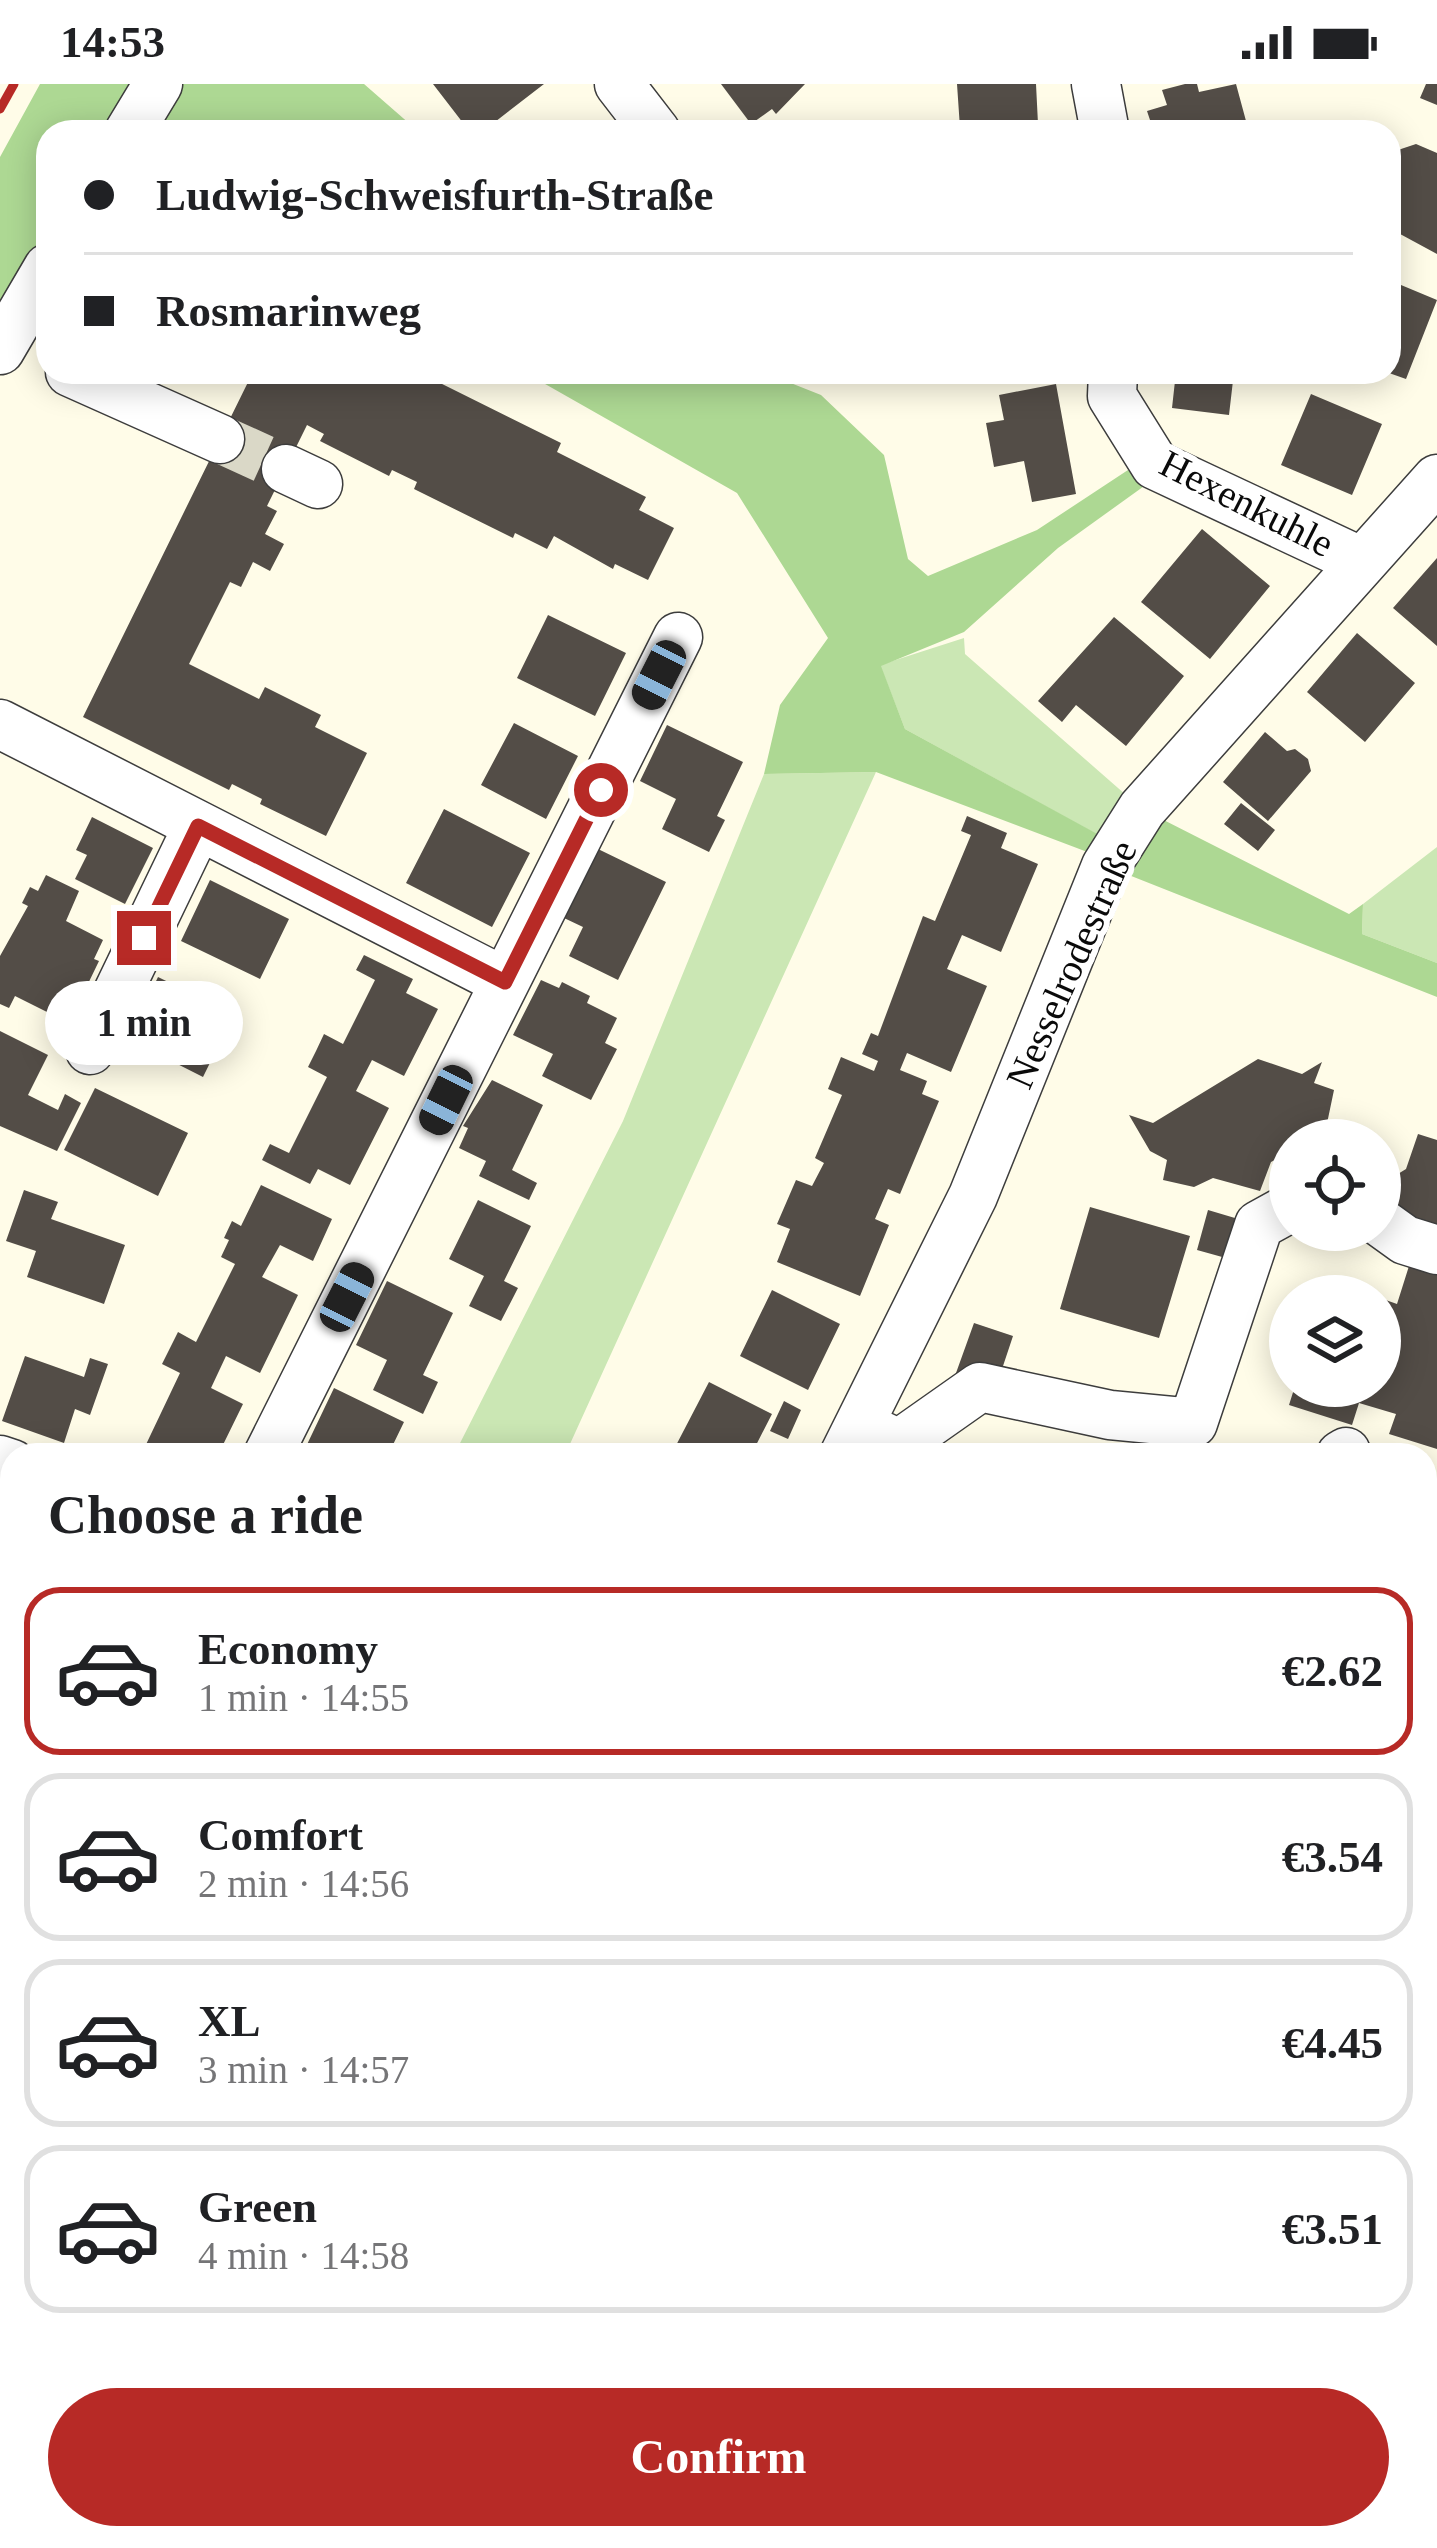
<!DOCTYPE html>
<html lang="en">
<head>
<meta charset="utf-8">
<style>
	body { margin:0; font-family:"Times New Roman",serif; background:#f6f6f6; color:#202124; height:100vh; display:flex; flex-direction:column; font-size:45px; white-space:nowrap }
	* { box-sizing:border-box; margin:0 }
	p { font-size:39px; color:#757577 }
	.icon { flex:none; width:66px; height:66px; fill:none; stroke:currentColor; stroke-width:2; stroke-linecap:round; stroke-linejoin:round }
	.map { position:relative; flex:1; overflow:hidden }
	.panel { position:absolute; left:0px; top:1359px; width:1437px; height:1107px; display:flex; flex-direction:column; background:#fff; border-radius:36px 36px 0 0; box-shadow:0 6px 30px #0003 }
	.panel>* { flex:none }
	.guide { position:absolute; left:36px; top:36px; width:1365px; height:264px; border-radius:36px; box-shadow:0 6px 30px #0003; display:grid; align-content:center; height:264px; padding:0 48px; background:#fff }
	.fabs { position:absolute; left:1269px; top:1035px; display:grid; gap:24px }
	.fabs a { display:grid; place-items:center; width:132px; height:132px; border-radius:50%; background:#fff; box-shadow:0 6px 30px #0003; font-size:60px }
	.end { position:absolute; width:54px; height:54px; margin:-27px; border:15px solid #b72a26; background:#fff; box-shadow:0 0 0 6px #fff }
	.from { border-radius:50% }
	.bubble { position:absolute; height:84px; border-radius:42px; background:#fff; box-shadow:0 6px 30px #0003; font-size:39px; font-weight:700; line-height:84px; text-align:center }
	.car { position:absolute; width:36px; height:72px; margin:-36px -18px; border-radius:15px; box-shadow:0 0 9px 3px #0007; background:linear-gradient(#222 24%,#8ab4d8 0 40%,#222 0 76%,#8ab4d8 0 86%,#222 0) }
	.guide b { display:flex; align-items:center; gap:42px; height:114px; font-size:45px }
	.guide b+b { border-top:3px solid #e0e0e0 }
	.guide i { width:30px; height:30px; background:#202124 }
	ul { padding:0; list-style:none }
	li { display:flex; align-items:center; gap:36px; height:168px; margin:0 24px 18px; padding:0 24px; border:6px solid #e0e0e0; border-radius:36px }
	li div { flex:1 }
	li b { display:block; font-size:45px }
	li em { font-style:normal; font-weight:700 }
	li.current { border-color:#b72a26 }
	li>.icon { width:108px; height:108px; stroke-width:1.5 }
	h2 { padding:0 48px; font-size:54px; line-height:144px }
	.cta { display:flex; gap:24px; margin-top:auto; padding:24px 48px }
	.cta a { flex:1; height:138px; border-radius:72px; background:#b72a26; color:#fff; font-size:48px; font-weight:700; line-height:138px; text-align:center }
	.status { display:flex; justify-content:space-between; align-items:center; height:84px; padding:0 60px; background:#fff; direction:ltr }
	.status svg { height:33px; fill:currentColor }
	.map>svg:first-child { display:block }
	.green { fill:#cbe7b4 }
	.forest { fill:#add893 }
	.building { fill:#534d47 }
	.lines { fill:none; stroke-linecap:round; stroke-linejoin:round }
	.minor-tunnel { stroke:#dad8c7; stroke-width:48; stroke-dasharray:48 24; stroke-linecap:butt }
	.minor-casing { stroke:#3d3d3d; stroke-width:51 }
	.minor { stroke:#fff; stroke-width:48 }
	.rail { stroke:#b72a26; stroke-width:9 }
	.route { stroke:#b72a26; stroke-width:15 }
	.labels { text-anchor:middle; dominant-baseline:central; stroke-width:12; stroke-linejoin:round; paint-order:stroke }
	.street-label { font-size:39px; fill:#0a0a0a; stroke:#fff }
</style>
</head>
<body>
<div class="status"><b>14:53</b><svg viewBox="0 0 49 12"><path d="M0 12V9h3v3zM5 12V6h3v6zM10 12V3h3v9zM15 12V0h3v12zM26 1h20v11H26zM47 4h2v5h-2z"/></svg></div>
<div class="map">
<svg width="1437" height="2464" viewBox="0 0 1437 2464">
	<rect width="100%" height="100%" fill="#fffce8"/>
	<path class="green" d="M 964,554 L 965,570 L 1142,725 L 1100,752 L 905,645 L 880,581 Z
		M 876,688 L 565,1371 L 454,1371 L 623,1037 L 764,690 Z
		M 1437,763 L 1437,879 L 1362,850 L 1363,820 Z
		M 1437,2262 L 1437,2464 L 1382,2464 L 1383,2454 L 1425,2454 L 1425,2267 Z"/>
	<path class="forest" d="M 40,0 L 142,0 L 113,48 L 48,48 L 48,154 L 0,232 L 0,73 Z
		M 178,0 L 364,0 L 419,48 L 148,48 Z
		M 524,288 L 763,288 L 821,311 L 884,371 L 908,475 L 928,492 L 1037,446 L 1128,386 L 1147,400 L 1058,464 L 964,548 L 881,582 L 905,645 L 1101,752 L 1090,769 L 876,688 L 764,690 L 780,621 L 828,554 L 737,409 Z
		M 1142,725 L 1349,830 L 1363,820 L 1362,850 L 1437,879 L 1437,913 L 1106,782 Z
		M 1437,1846 L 1437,2172 L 1425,2174 L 1425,1886 Z"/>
	<path class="building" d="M 433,0 L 544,0 L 482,48 L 470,48 Z
		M 721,0 L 805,0 L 776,30 L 772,25 L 751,40 Z
		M 957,0 L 1036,0 L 1038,40 L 960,44 Z
		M 1185,0 L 1197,0 L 1199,8 L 1236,0 L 1249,48 L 1154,48 L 1147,27 L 1167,21 L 1162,6 Z
		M 1426,0 L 1437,0 L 1437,21 L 1420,14 Z
		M 1416,60 L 1437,69 L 1437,170 L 1389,144 L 1389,79 L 1398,66 Z
		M 1389,196 L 1437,216 L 1406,295 L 1389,289 Z
		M 253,288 L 418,288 L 561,359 L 557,368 L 646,413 L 639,426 L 674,444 L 648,496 L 615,480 L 613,485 L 554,452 L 547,465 L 515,449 L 513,454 L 414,405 L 417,398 L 392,386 L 389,392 L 320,357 L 324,350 L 307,341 L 267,422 L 277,427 L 265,450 L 284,460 L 270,487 L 253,478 L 241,503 L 230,498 L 189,580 L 259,615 L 265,603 L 321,631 L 315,643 L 367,669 L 326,752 L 260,720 L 262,715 L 232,700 L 229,706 L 83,633 Z
		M 1176,288 L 1234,288 L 1229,331 L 1172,324 Z
		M 1056,300 L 1076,410 L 1032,418 L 1024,377 L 994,383 L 986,339 L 1004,336 L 999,311 Z
		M 1311,310 L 1382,340 L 1352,411 L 1281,381 Z
		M 1202,445 L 1270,502 L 1210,575 L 1141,518 Z
		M 1437,474 L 1437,562 L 1393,524 Z
		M 548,531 L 626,569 L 595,632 L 517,594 Z
		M 1114,533 L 1184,592 L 1126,662 L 1076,621 L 1062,638 L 1038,617 Z
		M 1357,549 L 1415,599 L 1365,658 L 1307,608 Z
		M 514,639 L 578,672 L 546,735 L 481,701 Z
		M 667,641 L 743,678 L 717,732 L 725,736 L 709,768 L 662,745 L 676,715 L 640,697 Z
		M 1265,648 L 1287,667 L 1295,665 L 1308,675 L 1311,687 L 1268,737 L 1223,698 Z
		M 1241,719 L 1275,746 L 1258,767 L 1224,740 Z
		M 444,725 L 530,769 L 492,843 L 406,799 Z
		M 967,732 L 1007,749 L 1001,764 L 1038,780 L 1001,868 L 962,851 L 947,885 L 987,902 L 951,988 L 907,969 L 900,986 L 927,997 L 922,1010 L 939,1017 L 900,1110 L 888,1105 L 875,1135 L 889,1141 L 860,1212 L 777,1178 L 790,1145 L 777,1140 L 796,1096 L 812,1102 L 824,1079 L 815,1074 L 842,1011 L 828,1005 L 841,973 L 874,987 L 878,977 L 862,970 L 871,949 L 878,952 L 923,832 L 935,837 L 971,751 L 961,747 Z
		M 92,733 L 153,764 L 125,820 L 75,795 L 87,771 L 76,766 Z
		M 598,765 L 666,798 L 618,896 L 569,872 L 583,843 L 564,834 Z
		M 46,791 L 79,807 L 66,837 L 103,856 L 94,875 L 99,877 L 69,939 L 15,912 L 9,924 L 0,920 L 0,872 L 28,822 L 22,819 L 30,803 L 38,807 Z
		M 210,796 L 289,835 L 260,895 L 181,857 Z
		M 364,871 L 413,895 L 406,909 L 438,925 L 404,992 L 372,976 L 356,1007 L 389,1024 L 350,1101 L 318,1085 L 310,1100 L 262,1076 L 270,1060 L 289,1069 L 327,993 L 308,983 L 316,967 L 324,950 L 343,960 L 375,896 L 356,886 Z
		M 158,893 L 234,930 L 203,993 L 128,955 Z
		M 541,896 L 559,904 L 562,898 L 590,912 L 587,919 L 617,934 L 605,959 L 617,965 L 591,1016 L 542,992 L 553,970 L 513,951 Z
		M 0,947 L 48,971 L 28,1011 L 58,1026 L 65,1010 L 81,1019 L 57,1067 L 0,1042 Z
		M 1258,975 L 1302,990 L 1322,978 L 1314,999 L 1334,1006 L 1325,1049 L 1312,1056 L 1290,1056 L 1290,1068 L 1271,1078 L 1260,1107 L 1213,1094 L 1194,1103 L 1163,1096 L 1167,1076 L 1150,1067 L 1129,1031 L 1153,1039 Z
		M 492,996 L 543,1021 L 512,1086 L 537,1099 L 529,1116 L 479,1092 L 486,1077 L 459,1064 L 468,1044 L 463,1042 Z
		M 95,1004 L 188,1049 L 158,1112 L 64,1066 Z
		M 1418,1050 L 1437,1056 L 1437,1156 L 1390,1130 L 1380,1108 L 1380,1101 L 1406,1085 Z
		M 261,1101 L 332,1135 L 313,1177 L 280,1161 L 262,1193 L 298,1211 L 260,1289 L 226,1272 L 211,1304 L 243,1320 L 218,1371 L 141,1371 L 180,1289 L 162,1280 L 178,1248 L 196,1258 L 235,1180 L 221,1173 L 229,1156 L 224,1154 L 232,1137 L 241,1142 Z
		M 24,1106 L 58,1118 L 51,1135 L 125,1161 L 104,1220 L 27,1193 L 36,1167 L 6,1157 Z
		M 478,1116 L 531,1142 L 504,1197 L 518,1204 L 501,1237 L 469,1222 L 484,1192 L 449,1175 Z
		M 1090,1123 L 1190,1152 L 1159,1254 L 1060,1225 Z
		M 1208,1126 L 1245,1137 L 1233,1176 L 1197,1166 Z
		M 1409,1182 L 1437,1191 L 1437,1365 L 1389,1350 L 1396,1330 L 1359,1319 L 1352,1341 L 1289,1321 L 1295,1302 L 1380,1302 L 1380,1214 L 1397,1220 Z
		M 387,1197 L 453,1229 L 423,1291 L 438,1298 L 423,1330 L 373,1306 L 387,1276 L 356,1261 Z
		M 1328,1197 L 1371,1211 L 1371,1212 L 1324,1212 Z
		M 772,1206 L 840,1240 L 808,1306 L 740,1272 Z
		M 974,1239 L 1013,1252 L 996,1303 L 956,1289 Z
		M 25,1272 L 84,1293 L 90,1274 L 108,1280 L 90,1331 L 75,1325 L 64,1359 L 2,1337 Z
		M 709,1298 L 772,1330 L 751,1371 L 671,1371 Z
		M 334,1304 L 404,1338 L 388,1371 L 302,1371 Z
		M 784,1317 L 801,1326 L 788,1355 L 770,1347 Z
		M 12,1483 L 12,1533 L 0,1529 Z
		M 12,1683 L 12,1779 L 0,1778 L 0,1707 Z
		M 9,1881 L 12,1881 L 12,1954 L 3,1954 Z
		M 343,2454 L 421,2454 L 420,2463 Z
		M 641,2454 L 709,2454 L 708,2464 L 640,2464 Z
		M 886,2454 L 942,2454 L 941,2464 L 885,2464 Z
		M 1071,2454 L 1173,2461 L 1172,2464 L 1070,2464 Z"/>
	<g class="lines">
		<path class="minor-tunnel" d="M 220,355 L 286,385"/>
		<g class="minor-casing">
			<path id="minor" d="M 619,0 L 656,48
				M 1096,0 L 1105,48
				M 129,48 L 158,0
				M 0,266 L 48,184
				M 70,288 L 220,355
				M 1113,288 L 1112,312 L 1155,381 L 1362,478
				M 286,385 L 318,400
				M 0,640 L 505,898
				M 90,966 L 198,742
				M 1380,1138 L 1405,1156 L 1437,1166
				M 859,1341 L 899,1360 L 980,1303 L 1110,1331 L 1193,1339 L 1259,1141 L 1290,1124
				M 268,1371 L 678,553
				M 844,1371 L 973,1112 L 1106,782 L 1142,725 L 1437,395
				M 1341,1371 L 1346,1368
				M 0,1376 L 12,1380
				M 0,2140 L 12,2140
				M 1425,2223 L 1437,2219
				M 771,2464 L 773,2454"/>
		</g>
		<use href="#minor" class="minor"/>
		<path class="rail" d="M 0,25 L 14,0"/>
	</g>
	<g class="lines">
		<path class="route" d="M 144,854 L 198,742 L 505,898 L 601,706"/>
	</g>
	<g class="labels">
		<g class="street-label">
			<text transform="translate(1247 419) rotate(27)">Hexenkuhle</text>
			<text transform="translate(1071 880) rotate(-66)">Nesselrodestraße</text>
		</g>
	</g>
</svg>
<div class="fabs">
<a><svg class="icon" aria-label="locate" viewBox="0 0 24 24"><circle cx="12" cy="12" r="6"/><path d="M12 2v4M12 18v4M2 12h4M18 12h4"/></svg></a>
<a><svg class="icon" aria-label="layers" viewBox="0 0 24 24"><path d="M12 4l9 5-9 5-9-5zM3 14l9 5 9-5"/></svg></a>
</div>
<i class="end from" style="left:601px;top:706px"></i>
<i class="end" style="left:144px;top:854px"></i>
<div class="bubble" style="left:45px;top:897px;width:198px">1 min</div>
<i class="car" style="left:659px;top:591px;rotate:207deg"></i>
<i class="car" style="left:446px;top:1016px;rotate:206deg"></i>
<i class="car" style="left:347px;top:1213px;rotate:27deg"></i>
<div class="guide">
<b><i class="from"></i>Ludwig-Schweisfurth-Straße</b>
<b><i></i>Rosmarinweg</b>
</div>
<section class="panel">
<h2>Choose a ride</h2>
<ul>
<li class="current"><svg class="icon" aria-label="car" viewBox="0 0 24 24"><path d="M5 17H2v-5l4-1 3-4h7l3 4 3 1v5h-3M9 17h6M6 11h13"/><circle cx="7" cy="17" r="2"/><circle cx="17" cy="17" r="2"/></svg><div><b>Economy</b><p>1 min · 14:55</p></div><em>€2.62</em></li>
<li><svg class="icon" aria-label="car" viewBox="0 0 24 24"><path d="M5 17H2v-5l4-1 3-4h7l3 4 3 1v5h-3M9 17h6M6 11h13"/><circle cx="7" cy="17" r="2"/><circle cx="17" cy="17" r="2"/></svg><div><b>Comfort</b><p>2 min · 14:56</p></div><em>€3.54</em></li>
<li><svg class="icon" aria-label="car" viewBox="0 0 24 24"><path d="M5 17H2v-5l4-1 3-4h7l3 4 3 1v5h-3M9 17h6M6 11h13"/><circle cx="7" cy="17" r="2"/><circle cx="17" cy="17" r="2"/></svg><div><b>XL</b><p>3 min · 14:57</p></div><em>€4.45</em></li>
<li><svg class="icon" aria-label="car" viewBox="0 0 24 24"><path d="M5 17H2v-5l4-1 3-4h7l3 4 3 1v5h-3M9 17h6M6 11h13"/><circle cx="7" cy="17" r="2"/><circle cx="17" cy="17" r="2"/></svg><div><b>Green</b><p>4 min · 14:58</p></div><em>€3.51</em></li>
</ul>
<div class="cta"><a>Confirm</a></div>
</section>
</div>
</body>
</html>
